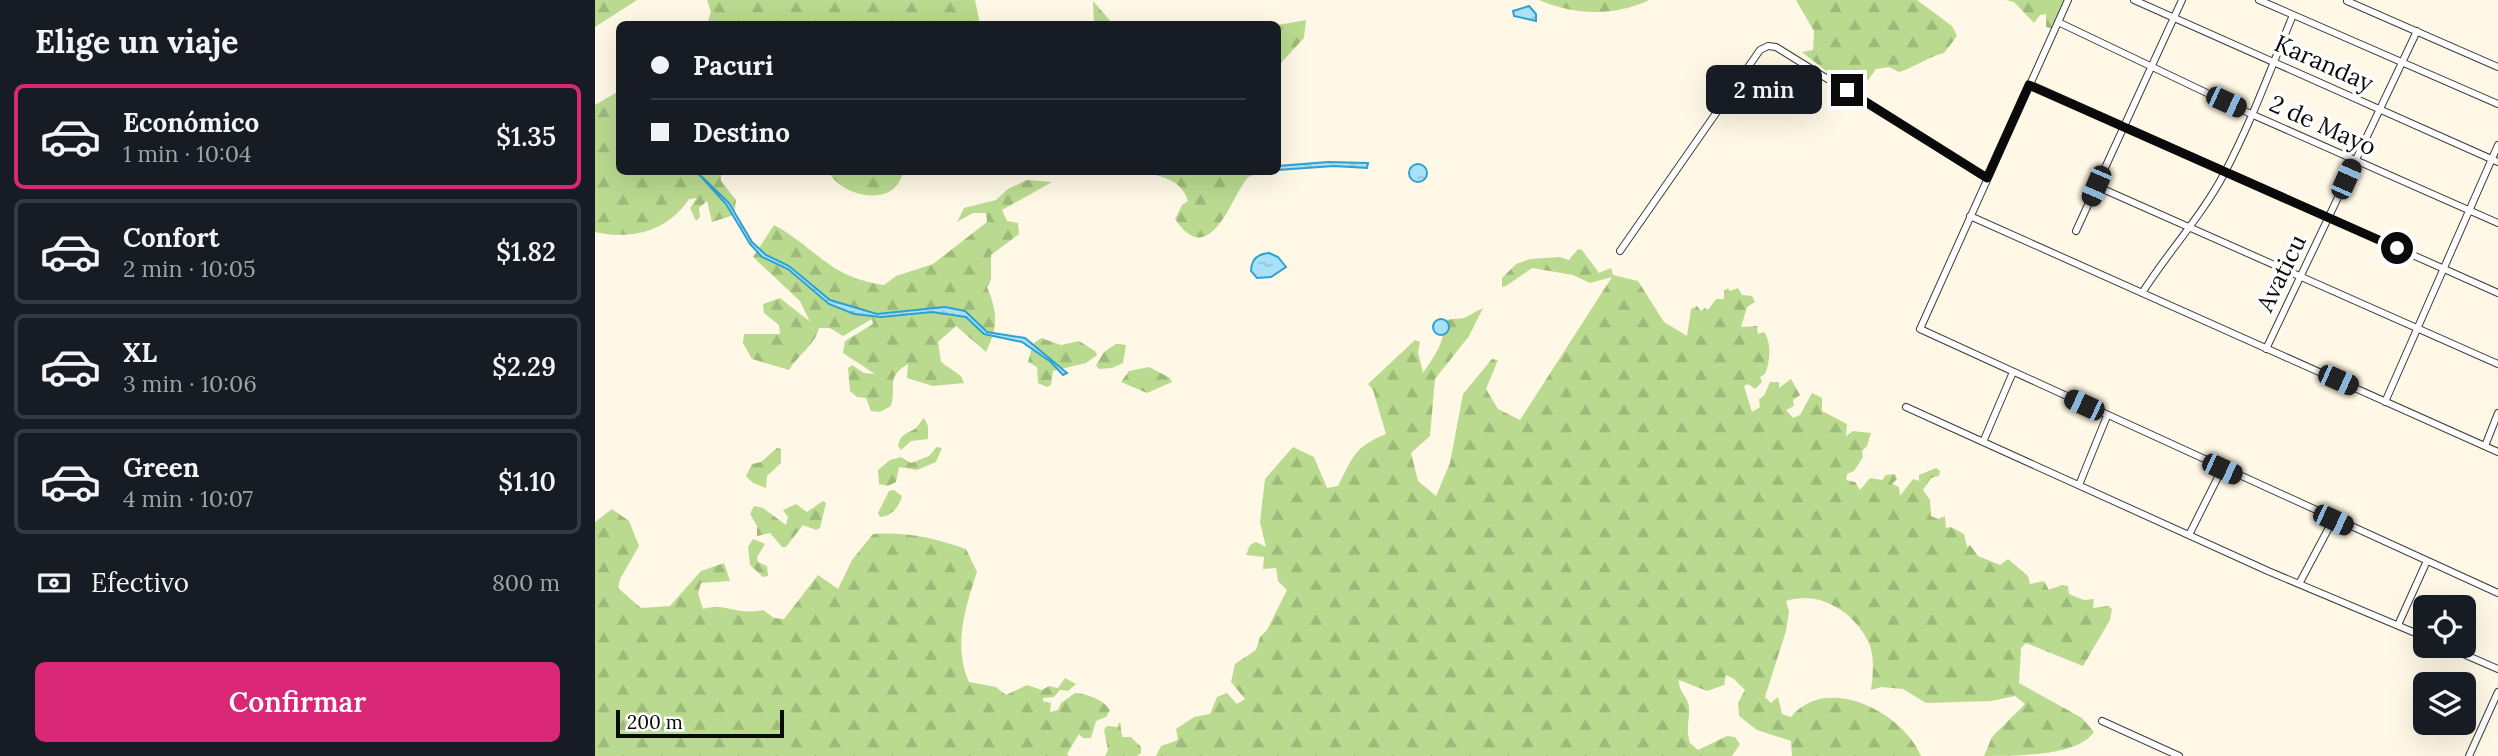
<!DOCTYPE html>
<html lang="es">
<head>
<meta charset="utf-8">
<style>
	body { margin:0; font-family:Lora,serif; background:#20242c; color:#f1f3f6; height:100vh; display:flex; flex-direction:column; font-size:26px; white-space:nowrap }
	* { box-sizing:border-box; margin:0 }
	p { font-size:23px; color:#9ea1a6 }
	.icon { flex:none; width:38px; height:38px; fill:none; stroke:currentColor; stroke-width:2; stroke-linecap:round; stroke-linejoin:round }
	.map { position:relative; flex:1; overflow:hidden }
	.side { display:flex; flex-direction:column; background:#171b24; width:595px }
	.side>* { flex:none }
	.banner { position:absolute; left:21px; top:21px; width:665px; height:154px; border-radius:10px; box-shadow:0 7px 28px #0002; display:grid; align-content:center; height:154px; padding:0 35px; background:#171b24 }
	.controls { position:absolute; left:1818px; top:595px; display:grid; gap:14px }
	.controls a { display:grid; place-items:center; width:63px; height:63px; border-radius:10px; background:#171b24; box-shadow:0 7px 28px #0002; font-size:35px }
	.scale { position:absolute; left:21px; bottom:18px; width:168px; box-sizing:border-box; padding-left:7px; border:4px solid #0a0a0a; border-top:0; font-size:19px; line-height:24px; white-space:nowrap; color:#0a0a0a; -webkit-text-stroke:5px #fff; paint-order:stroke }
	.end { position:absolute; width:32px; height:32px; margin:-16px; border:9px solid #0a0a0a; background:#fff; box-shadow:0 0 0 4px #fff }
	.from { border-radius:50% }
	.bubble { position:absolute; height:49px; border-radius:10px; background:#171b24; box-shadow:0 7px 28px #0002; font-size:23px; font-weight:600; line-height:49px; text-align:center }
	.car { position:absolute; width:21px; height:42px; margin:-21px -10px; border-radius:9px; box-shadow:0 0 5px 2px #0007; background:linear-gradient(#222 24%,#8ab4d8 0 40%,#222 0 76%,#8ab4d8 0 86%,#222 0) }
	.banner b { display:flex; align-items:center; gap:24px; height:66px; font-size:26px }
	.banner b+b { border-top:2px solid #363941 }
	.banner i { width:18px; height:18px; background:#f1f3f6 }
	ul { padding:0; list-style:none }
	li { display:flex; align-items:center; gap:21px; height:105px; margin:0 14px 10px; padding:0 21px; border:4px solid #363941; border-radius:10px }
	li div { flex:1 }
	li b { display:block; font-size:26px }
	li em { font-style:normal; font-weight:600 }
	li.selected { border-color:#db2777 }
	li>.icon { width:63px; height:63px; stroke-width:1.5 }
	h2 { padding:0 35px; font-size:32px; line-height:84px }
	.pay { display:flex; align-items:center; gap:18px; height:77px; padding:0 35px; font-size:26px }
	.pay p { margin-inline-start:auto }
	.cta { display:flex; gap:14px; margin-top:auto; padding:14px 35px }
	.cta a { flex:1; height:80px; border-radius:10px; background:#db2777; color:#fff; font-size:28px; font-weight:600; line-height:80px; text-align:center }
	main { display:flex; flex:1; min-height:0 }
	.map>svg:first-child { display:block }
	.forest { fill:url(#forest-firs) }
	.water { fill:url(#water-ripples); stroke:#2ea1d1; stroke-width:2 }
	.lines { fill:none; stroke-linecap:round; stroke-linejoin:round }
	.street-casing { stroke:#3d3d3d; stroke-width:8 }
	.street { stroke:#fff; stroke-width:6 }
	.route { stroke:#0a0a0a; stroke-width:9 }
	.labels { text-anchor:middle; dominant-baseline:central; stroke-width:7; stroke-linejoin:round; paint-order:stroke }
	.street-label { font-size:24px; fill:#0a0a0a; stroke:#fff }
</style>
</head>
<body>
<main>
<section class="side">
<h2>Elige un viaje</h2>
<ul>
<li class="selected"><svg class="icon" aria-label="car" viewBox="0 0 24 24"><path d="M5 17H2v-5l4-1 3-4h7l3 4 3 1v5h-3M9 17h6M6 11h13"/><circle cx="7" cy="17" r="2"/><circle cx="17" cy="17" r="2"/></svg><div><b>Económico</b><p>1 min · 10:04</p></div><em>$1.35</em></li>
<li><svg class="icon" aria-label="car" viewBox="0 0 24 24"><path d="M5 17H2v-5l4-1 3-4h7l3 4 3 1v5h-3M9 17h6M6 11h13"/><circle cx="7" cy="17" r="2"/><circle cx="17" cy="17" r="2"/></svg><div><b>Confort</b><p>2 min · 10:05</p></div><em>$1.82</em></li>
<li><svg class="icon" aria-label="car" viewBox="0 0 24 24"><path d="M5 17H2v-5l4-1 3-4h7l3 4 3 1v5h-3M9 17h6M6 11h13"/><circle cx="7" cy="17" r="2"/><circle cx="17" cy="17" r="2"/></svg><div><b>XL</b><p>3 min · 10:06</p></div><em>$2.29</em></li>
<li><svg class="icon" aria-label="car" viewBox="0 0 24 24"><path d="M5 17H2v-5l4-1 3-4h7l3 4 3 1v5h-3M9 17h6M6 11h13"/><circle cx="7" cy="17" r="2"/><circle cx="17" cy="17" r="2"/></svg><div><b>Green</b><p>4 min · 10:07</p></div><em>$1.10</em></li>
</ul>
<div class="pay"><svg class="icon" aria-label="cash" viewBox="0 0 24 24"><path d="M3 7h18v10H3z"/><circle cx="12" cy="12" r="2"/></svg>Efectivo<p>800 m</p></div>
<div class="cta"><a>Confirmar</a></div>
</section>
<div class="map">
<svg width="1903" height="756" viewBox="0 0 1903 756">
	<defs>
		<pattern id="forest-firs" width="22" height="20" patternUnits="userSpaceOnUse" patternTransform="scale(1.75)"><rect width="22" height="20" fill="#b9da8f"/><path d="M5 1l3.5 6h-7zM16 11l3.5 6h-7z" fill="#9eba7a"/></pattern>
		<pattern id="water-ripples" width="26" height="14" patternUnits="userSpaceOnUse" patternTransform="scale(1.75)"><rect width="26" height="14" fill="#a9e2f8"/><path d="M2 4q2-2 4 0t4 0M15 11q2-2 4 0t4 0" fill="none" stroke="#90c1d3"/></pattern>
	</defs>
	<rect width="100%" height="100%" fill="#fff8e6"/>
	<path class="forest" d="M 0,0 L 42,0 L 0,27 Z
		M 112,0 L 380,0 L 385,24 L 112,24 L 116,12 Z
		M 944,0 L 1054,0 C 1018,17 980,15 944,0 Z
		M 1201,0 L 1322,0 L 1357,26 L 1362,36 L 1349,53 C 1332,57 1321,67 1304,72 L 1294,67 L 1281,69 L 1262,95 L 1207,52 L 1218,50 L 1219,31 Z
		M 1411,0 L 1470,0 L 1460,29 L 1451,27 L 1451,14 L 1445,15 L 1439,23 L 1419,2 Z
		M 498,1 L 518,24 L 499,24 Z
		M 711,20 L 709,38 L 683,66 L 683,25 Z
		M 24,91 L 24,172 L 126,172 L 126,181 L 141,200 L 139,215 L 117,222 L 112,201 L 104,208 L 105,217 L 101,221 L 95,208 L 102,198 L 94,199 C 72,232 36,240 0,232 L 0,105 Z
		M 234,172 L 309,172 C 306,178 303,186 297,190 C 278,203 243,191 234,172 Z
		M 552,172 L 669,172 L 653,177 C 635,199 615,271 580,219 L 587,205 L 593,201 C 587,181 570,178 552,172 Z
		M 432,180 L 457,182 L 407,210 L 412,221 L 423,223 L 424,234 L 396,255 L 396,280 L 392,287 C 403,313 403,327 391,352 L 361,326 L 343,342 L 346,362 L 366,376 L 369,383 L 338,386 L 312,378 L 313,364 C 290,378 302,385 296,406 L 285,412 L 276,411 L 271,398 L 262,397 L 255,391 L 253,368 L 257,365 L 269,373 L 280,374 L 248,353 L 250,341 L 278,324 L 277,319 L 248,336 L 235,328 L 224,328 C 220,345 203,355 194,370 L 157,359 L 148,343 L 149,334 L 185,334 L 184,325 L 169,313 L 168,304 L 185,298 L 223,328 L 215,322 L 205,301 L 158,257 L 179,225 C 223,249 233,277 289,285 L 301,276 L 338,264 L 392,222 L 391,213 L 378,213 L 362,222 L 369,208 L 401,200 L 413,189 Z
		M 983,249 L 987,250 L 1004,273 L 1016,268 L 1018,275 L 1043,281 L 1069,322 L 1092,336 L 1096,309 L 1102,306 L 1106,311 L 1110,308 L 1113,310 L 1121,299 L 1129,299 L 1129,291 L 1133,288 L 1135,291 L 1143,288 L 1147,295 L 1157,296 L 1160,302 L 1152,307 L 1146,327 L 1162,326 L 1163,334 L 1169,332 C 1177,343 1175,362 1170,374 L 1165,377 L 1167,382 L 1160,389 L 1153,384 L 1149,386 L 1157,412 L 1165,407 L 1164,399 L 1169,396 L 1175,382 L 1184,382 L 1184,388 L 1196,379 L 1205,395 L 1198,400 L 1199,406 L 1191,410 L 1198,418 L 1205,415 L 1217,393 L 1227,398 L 1227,411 L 1252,424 L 1251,436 L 1258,431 L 1276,433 L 1272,446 L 1267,451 L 1268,457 L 1259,471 L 1252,474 L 1251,480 L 1260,482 L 1265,490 L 1275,478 L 1287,480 L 1291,475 L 1300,474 L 1302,479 L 1297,484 L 1304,487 L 1305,496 L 1318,479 L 1324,481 L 1324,475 L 1341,468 L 1345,471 L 1344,476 L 1336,478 L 1328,490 L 1335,500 L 1336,516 L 1343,519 L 1350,516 L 1351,528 L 1356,527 L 1369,534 L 1372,547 L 1375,545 L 1383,556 L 1405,565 L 1413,559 L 1433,576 L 1435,584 L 1449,581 L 1454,590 L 1467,585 L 1473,586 L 1474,594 L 1489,600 L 1499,599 L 1498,608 L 1513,606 L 1517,609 L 1515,620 L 1488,666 L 1431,643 L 1426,648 L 1424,683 L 1487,718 L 1499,732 C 1483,756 1423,756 1389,756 L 1397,737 L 1430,704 L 1420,696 L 1396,701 L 1331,703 L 1308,689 L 1286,687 L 1276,690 C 1278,676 1280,654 1273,641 C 1258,611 1223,590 1191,601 L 1194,612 L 1191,631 L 1170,697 L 1176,703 L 1183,697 L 1187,714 L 1196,717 C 1231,673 1308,712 1326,756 L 1197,756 L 1196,741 L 1162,730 L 1144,716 L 1143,703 L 1150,690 L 1139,679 L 1131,675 L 1129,685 L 1112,691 L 1084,680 C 1083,691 1093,697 1094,707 C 1095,721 1090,726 1095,743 L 1103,750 L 1132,736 L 1140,737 L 1145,744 L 1137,756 L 561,756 L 566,746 L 583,740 L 581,729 L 599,717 L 615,714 L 622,697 L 632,693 L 642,704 L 650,699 L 636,682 L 640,664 L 661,650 L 665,637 L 672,630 L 692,590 L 683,581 L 681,568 L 668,569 L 669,557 L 651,555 L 655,545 L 661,542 L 671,547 L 665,522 L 670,479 L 698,447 L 719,457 L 732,488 L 743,486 C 758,457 759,447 791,434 L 778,390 L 773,384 L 820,340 L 825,342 L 823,352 L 828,373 C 839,357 851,341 849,320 L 869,318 L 888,308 L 874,336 L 840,379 L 835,436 L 816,453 L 823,481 L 841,496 L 855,463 L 868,394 L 897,359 L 903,360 L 891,389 L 903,409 L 925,420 L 1017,277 L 995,283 L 978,275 L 937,268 L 911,286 L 907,287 L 907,278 L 921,264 L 935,259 L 965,257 L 974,260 Z
		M 446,338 L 466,345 L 484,341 L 500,351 L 502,355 L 491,363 L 458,371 L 456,385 L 452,387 L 443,383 L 442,367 L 433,362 L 438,344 Z
		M 521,344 L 531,345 L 528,363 L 517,368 L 504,369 L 501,365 L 509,352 Z
		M 554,367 L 575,378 L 577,382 L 552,393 L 526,382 L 534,371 Z
		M 329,418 L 333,426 L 333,439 L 316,441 L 306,450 L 303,446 C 306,432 314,434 322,427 C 325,424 326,420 329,418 Z
		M 342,447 L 347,448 L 341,462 L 322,470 L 304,467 L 301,482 L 293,486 L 284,484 L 283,470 L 295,460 L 306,457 L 316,463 L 334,456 Z
		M 182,448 L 186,449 L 186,463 L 172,476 L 171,488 L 158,483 L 151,476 L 157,464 L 166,462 Z
		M 299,490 L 307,496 C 305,506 296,517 285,517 L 283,513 L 294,491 Z
		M 228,501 L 231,503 L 225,528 L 221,530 L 208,525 L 191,547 L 187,547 L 175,533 L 162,536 L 162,526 L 155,514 L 159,506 L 168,508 L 191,525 L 193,517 L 188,510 L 201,504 L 212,512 Z
		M 17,509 L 34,521 L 44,546 L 25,579 L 23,588 L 46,608 L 75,606 L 106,571 L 129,563 L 135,581 L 106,583 L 103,593 L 108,609 C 132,602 140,616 168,610 L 179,618 L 189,619 L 223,575 L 243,589 L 257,560 L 278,534 C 312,532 339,538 371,549 L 382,572 C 370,608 358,646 374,682 L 401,687 L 411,695 L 432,685 L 447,690 L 454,686 L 463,688 L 470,678 L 481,684 L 473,691 L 465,690 L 459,697 L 448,698 L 448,701 L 456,703 L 455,712 L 463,710 L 466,703 L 480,693 C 492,694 508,699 515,710 L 511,717 L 501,721 L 496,738 L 488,738 L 484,734 L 472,754 L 474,756 L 0,756 L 0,522 Z
		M 158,539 L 170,544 L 162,557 L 163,562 L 172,566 L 173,576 L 168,577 L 155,565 L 153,547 Z
		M 525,722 L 527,737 L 536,737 L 546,747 L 546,753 L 542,756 L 510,756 L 513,750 L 509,730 L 512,726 L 522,727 Z"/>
	<path class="water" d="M 934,6 L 941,14 L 941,21 L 919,16 L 918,11 Z
		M 733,162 L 773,163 L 772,168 L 739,166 L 683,170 L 683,166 Z
		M814 173a9 9 0 1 1 18 0a9 9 0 1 1-18 0Z
		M 102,172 L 134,203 L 157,242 L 171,255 L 194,266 L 235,300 L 282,314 L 350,307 L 370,311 L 392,332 L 430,338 L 472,373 L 468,375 L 456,362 L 427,342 L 389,334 L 371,317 L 337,312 L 286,317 L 259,314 L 234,304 L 193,269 L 167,257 L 155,244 L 131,204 Z
		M 674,253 L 683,257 L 691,267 L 676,277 L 662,278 L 656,271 C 656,259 663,254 674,253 Z
		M838 327a8 8 0 1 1 16 0a8 8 0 1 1-16 0Z"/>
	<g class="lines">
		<g class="street-casing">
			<path id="street" d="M 1473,0 L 1325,329 L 1903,593
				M 1539,0 L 1903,162
				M 1664,0 L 1903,104
				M 1752,1 L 1903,67
				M 1463,22 L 1656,114 L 1903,223
				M 1434,84 L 1903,293
				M 1501,186 L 1903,364
				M 1375,216 L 1903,452
				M 1481,231 L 1587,0
				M 1025,251 L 1165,50 L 1173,46 L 1181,47 L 1392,178
				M 1547,293 C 1573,252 1606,217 1629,174 C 1656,123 1676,68 1698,15
				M 1671,349 L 1822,31
				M 1790,402 L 1903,145
				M 1311,407 L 1673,571 L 1830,637
				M 1388,442 L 1418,372
				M 1890,446 L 1903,413
				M 1484,485 L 1512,416
				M 1594,535 L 1627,469
				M 1704,584 L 1738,520
				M 1803,625 L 1831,563
				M 1850,646 L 1903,669
				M 1507,721 L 1584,756
				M 1874,756 L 1903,692"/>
		</g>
		<use href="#street" class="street"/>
	</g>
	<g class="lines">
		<path class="route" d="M 1252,90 L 1392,178 L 1434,85 L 1802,248"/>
	</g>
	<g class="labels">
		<g class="street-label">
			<text transform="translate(1729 63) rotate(24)">Karanday</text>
			<text transform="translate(1728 125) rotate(24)">2 de Mayo</text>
			<text transform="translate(1686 273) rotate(-64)">Avaticu</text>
		</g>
	</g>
</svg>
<div class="controls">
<a><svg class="icon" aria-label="locate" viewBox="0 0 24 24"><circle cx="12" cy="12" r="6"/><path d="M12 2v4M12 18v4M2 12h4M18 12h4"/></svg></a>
<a><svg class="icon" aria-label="layers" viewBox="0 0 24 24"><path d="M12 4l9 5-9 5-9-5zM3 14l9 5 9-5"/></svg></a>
</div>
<div class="scale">200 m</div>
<i class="end from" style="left:1802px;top:248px"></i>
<i class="end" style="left:1252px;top:90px"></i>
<div class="bubble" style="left:1111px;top:65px;width:116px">2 min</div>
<i class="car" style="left:1631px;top:102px;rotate:115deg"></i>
<i class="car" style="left:1751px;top:179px;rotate:24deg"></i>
<i class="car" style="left:1501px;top:186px;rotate:203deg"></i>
<i class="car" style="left:1743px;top:380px;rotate:114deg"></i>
<i class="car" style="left:1489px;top:405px;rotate:295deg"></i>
<i class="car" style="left:1627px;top:469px;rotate:115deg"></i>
<i class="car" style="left:1738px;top:520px;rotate:115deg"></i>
<div class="banner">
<b><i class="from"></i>Pacuri</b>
<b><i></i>Destino</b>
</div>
</div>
</main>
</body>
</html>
